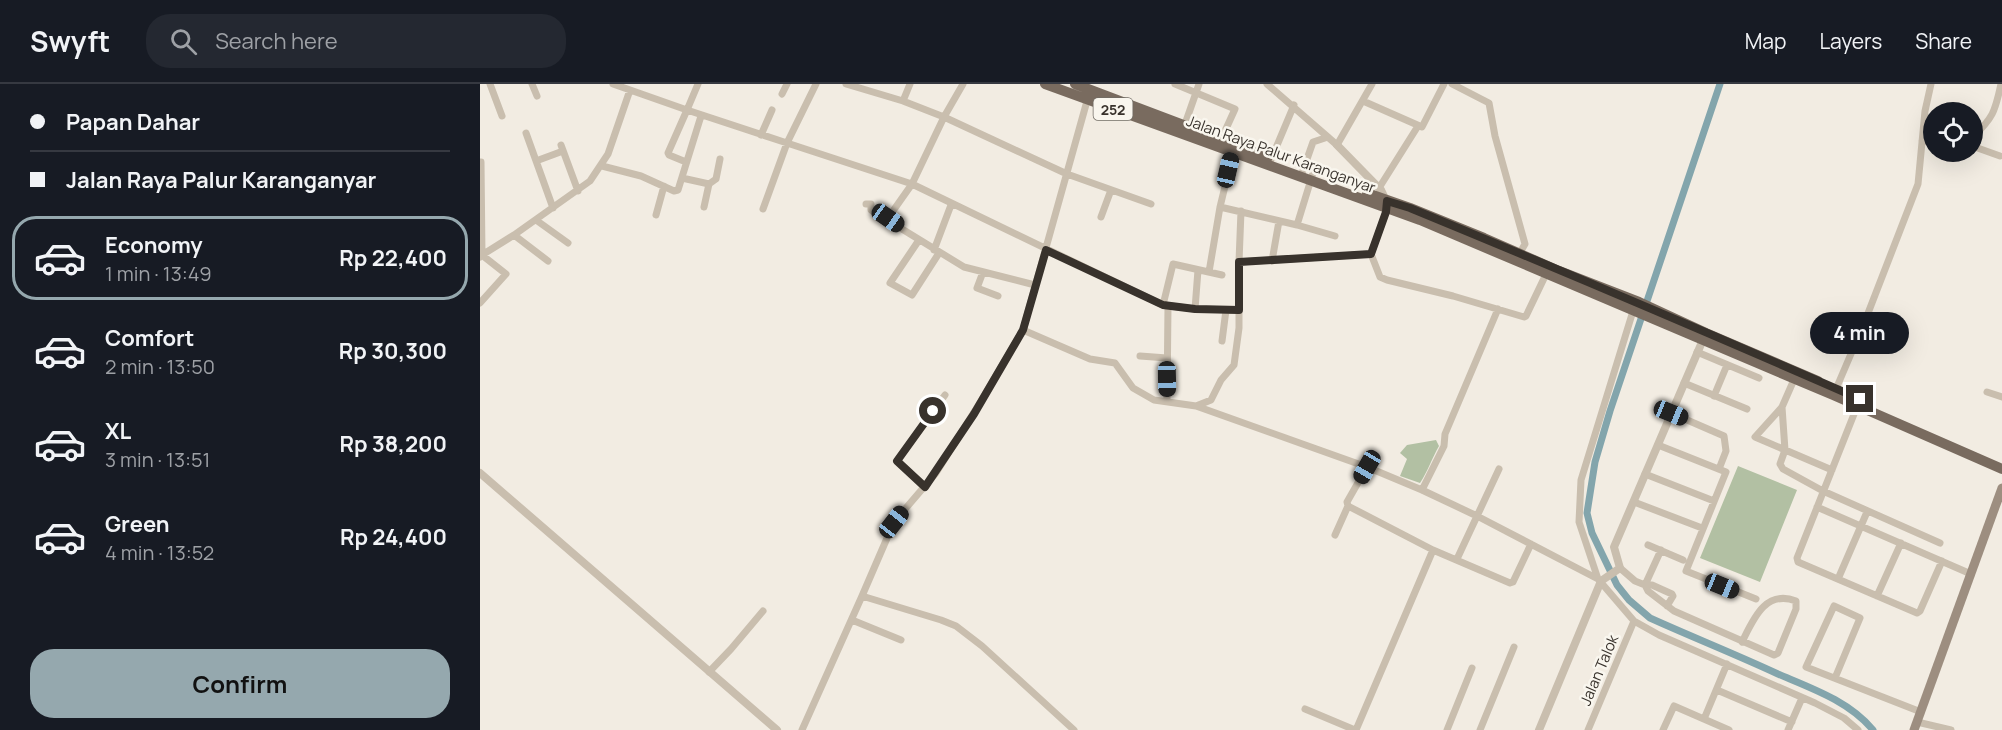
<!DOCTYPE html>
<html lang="en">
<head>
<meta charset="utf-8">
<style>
	body { margin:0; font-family:Manrope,sans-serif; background:#242831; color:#f1f3f6; height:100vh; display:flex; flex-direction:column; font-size:22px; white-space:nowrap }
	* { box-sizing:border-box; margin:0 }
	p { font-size:20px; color:#9ea1a6 }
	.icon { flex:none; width:33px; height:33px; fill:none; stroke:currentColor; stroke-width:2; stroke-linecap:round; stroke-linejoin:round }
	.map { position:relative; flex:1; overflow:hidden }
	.panel { display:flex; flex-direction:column; background:#171b24; width:480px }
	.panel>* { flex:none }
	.guide { display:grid; align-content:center; height:132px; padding:0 30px; background:#171b24 }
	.buttons { position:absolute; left:1443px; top:18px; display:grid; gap:12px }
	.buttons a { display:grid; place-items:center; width:60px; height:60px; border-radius:50%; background:#171b24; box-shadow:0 6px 24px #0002; font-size:30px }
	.end { position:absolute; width:27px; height:27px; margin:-14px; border:8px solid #38322c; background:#fff; box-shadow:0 0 0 3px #fff }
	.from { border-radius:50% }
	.bubble { position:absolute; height:42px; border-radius:21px; background:#171b24; box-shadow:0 6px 24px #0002; font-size:20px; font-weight:700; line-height:42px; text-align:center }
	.car { position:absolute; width:18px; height:36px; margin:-18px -9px; border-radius:8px; box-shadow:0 0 4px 2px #0007; background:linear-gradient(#222 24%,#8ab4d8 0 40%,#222 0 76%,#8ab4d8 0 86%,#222 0) }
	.guide b { display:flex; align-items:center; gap:21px; height:57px; font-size:22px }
	.guide b+b { border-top:2px solid #363941 }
	.guide i { width:15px; height:15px; background:#f1f3f6 }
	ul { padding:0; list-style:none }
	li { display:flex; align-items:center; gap:18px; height:84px; margin:0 12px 9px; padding:0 18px; border:3px solid transparent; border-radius:24px }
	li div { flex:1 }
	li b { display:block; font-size:22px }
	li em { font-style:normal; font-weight:700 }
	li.on { border-color:#95a8ae }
	li>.icon { width:54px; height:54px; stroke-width:1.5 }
	.button { display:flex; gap:12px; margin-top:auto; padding:12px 30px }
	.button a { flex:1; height:69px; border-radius:24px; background:#95a8ae; color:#111; font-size:24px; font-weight:700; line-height:69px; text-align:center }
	header { display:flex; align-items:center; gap:36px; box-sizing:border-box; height:84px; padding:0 30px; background:#171b24; border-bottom:2px solid #363941 }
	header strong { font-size:28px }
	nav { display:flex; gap:33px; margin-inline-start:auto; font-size:21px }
	.search { width:420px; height:54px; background:#242831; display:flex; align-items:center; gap:15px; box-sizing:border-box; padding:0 21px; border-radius:24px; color:#9ea1a6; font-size:22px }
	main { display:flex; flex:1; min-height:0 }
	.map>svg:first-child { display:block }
	.green { fill:#b2c0a3 }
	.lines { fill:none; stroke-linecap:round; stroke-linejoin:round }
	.canal { stroke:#83a5ac; stroke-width:7 }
	.minor { stroke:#c9beae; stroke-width:7 }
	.tertiary { stroke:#c9beae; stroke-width:8 }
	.secondary { stroke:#9d8e80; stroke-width:9 }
	.primary { stroke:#796b5f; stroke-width:10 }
	.route { stroke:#38322c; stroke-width:8 }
	.labels { text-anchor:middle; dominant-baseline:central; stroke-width:5; stroke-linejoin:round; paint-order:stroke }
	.shield { fill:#f9f6ee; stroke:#726d66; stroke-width:1.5 }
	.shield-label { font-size:14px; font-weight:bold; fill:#38322c }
	.street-label { font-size:15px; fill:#38322c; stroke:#f9f6ee }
</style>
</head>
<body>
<header>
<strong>Swyft</strong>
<div class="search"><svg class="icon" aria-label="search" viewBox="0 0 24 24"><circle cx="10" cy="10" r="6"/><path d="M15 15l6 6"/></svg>Search here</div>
<nav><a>Map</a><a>Layers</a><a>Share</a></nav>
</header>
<main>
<section class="panel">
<div class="guide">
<b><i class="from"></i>Papan Dahar</b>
<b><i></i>Jalan Raya Palur Karanganyar</b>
</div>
<ul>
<li class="on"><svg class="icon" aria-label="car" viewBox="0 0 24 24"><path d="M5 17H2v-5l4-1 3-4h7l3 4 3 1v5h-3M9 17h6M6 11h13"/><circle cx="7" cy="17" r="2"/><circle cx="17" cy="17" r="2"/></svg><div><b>Economy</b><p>1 min · 13:49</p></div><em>Rp 22,400</em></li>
<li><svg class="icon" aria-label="car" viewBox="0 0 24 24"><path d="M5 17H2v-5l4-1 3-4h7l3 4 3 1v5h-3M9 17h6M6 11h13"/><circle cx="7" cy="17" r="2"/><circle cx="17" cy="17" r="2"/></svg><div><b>Comfort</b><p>2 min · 13:50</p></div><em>Rp 30,300</em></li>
<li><svg class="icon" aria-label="car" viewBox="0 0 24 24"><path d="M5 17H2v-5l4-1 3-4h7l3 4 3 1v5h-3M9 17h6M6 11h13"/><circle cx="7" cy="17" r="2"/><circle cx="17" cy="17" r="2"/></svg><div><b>XL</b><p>3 min · 13:51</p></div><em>Rp 38,200</em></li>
<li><svg class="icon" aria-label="car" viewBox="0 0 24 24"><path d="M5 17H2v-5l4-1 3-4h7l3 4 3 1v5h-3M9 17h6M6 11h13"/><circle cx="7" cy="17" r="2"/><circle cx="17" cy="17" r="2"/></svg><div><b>Green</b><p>4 min · 13:52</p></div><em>Rp 24,400</em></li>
</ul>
<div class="button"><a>Confirm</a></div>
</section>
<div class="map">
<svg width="1522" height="646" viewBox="0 0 1522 646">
	<rect width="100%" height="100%" fill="#f2ece2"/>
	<path class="green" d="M 956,356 L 959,362 C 952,374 948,387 940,399 L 920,392 L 927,375 L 920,369 L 927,361 Z
		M 1258,382 L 1317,406 L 1280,498 L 1220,474 Z"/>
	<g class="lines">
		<path class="canal" d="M 1240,0 L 1130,327 L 1115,378 L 1107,429 L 1112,449 L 1137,501 L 1149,516 L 1170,534 C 1212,553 1255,570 1298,590 C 1331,604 1369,617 1393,646"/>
		<path class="minor" d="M 10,0 L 22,32
			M 52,0 L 57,12
			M 133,0 L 207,26 L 218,0
			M 366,0 L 423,17 L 464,33 L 587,90 L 671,120
			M 695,0 L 755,25 L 740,58
			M 787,0 L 857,61 L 892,0
			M 972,0 L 1009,19 L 1015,52 L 1045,160 L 1038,172
			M 302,10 L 307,0
			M 423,17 L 430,0
			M 883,17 L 942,43 L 964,0
			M 704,43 L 719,0
			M 46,49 L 73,124
			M 281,51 L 292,26
			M 1492,54 C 1513,34 1515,28 1521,0
			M 1442,57 L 1454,58
			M 81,61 L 98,107
			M 1492,62 L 1520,72
			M 56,77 L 83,67
			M 1,78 L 2,171 L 34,151 L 110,97 L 128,70 L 150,6
			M 206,78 L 189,71 L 188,69 L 207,26 L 307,59 L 336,0
			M 790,78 L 814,21
			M 122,82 L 161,92 L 194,107 L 198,106 L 221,32
			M 821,92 L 833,58 L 848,53
			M 202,94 L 229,100
			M 899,104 L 938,42
			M 386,120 L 391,120 L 391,126 L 484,183 L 555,201
			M 224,123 L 229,100 L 236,95 L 240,75
			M 740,123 L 817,141 L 833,89
			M 283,125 L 307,59 L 432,100 L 683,221 L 715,225 L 759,226
			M 907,125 L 891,170 L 900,193 L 907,196 L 973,212 L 1044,233 L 1046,232 L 1068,186
			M 176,131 L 184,102
			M 621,133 L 631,106
			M 408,134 L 432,100 L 464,33 L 483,0
			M 56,136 L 88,159
			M 817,141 L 855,152
			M 34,151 L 68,177
			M 439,156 L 410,199 L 432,211 L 459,169
			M 454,166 L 471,121
			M 0,173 L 2,171 L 26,190 L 0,219
			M 792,177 L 799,137
			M 759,178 L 761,127
			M 503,188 L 497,204 L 518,212
			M 729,188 L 740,123 L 754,65
			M 683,221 L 693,180 L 742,191
			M 715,225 L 718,186
			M 543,246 L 610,275 L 635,279 L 653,304 L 674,316 L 716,322 L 887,383
			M 742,257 L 746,226
			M 1217,268 L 1279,294
			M 660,272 L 687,274
			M 1316,291 L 1302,323 L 1275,353 L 1352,386
			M 1204,299 L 1267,325
			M 1356,305 L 1385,237 L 1438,100 L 1445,27 L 1451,0
			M 1507,308 L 1522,313
			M 1234,312 L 1247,281
			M 1380,315 L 1317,474 L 1318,478 L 1437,529 L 1440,527 L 1462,477
			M 687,317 L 688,222
			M 716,322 L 731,316 L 741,296 L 754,281 L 759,244 L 759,178 L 891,170
			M 1302,323 L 1305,366 L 1300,380 L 1303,385 L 1343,407 L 1460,459
			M 1191,329 L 1244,352 L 1246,367 L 1239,385
			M 1178,361 L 1246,388 L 1206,487 L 1276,515
			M 1165,390 L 1234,417
			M 445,403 L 417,377 L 465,311
			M 942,406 L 964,362 L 965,350 L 1018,225
			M 1154,418 L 1222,444
			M 1337,423 L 1491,490
			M 855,451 L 868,422
			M 1051,460 L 1033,498 L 1030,499 L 953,466 L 868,422 L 867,418 L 887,383 L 942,406 L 997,432 L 1118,495 L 1154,537 L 1179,551 L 1335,619 L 1364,634 L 1378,646
			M 1168,461 L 1203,476
			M 1181,466 L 1165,501 L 1172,501 L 1192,510 L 1193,512 L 1187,522
			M 977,475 L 1019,385
			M 1140,484 L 1155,497 L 1165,501 L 1168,507 L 1194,527 L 1294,571 L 1298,569 L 1316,525 L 1316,517 C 1285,505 1273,536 1262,558
			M 1118,495 L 1099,438 L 1101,396 L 1153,227
			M 1358,495 L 1387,428
			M 1397,512 L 1421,459
			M 372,536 L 421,556
			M 229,588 L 251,565 L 283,527
			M 1355,594 L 1380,534 L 1354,522 L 1326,583 L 1441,628
			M 1237,606 L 1312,638
			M 825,625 L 875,646
			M 1224,635 L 1247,580
			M 1437,638 L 1471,646
			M 322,646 L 382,512
			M 594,646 L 502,562 L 476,542 L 461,536 L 382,512 L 414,438 L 456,389 L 501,317 L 543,246 L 607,17
			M 876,646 L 953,466
			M 967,646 L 992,584
			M 1000,646 L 1034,563
			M 1108,646 L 1154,537
			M 1183,646 L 1194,622 L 1249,646
			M 1308,646 L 1322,614"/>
		<path class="tertiary" d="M 857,61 L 901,106 L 907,119
			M 0,389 L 297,646
			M 1059,646 L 1121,497 L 1140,484 L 1134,463 L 1225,251"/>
		<path class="secondary" d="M 1434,646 L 1522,404"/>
		<path class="primary" d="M 565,0 L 940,136 L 1353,311 L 1522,385
			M 595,0 L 788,73
			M 887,109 L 930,124 L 1004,154 L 1079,187 L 1159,218 L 1226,249 L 1338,297"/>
	</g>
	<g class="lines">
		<path class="route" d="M 453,327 L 417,377 L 445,403 L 494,330 L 543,246 L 566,166 L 683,221 L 715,225 L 759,226 L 759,178 L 891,170 L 906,128 L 907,117 L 930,124 C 1081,186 1231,250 1380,315"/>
	</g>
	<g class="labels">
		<rect class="shield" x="613.5" y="14" width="39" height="22" rx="4.5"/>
		<g class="shield-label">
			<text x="633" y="25">252</text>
		</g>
		<g class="street-label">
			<text transform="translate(801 70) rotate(20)">Jalan Raya Palur Karanganyar</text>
			<text transform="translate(1119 586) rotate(-67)">Jalan Talok</text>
		</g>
	</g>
</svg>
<div class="buttons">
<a><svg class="icon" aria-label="locate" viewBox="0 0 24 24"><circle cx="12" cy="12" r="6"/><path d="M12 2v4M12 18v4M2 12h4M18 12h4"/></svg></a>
</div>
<i class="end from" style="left:453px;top:327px"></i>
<i class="end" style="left:1380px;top:315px"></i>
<div class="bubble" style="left:1330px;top:228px;width:99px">4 min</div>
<i class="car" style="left:748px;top:86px;rotate:13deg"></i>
<i class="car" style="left:408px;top:134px;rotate:125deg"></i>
<i class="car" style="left:687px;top:295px;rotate:179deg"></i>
<i class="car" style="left:1191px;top:329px;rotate:112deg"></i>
<i class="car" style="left:887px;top:383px;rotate:210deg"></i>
<i class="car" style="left:414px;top:438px;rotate:38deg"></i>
<i class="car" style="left:1242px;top:502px;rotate:112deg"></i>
</div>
</main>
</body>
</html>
